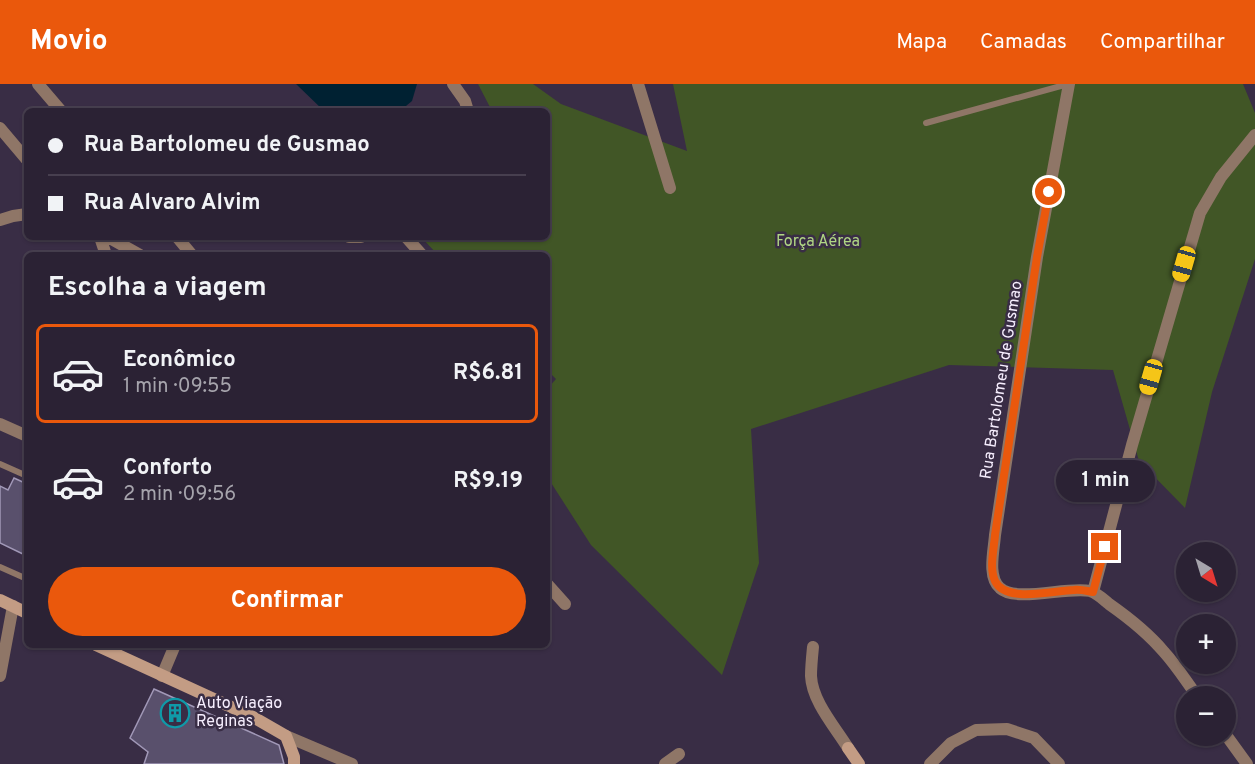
<!DOCTYPE html>
<html lang="pt">
<head>
<meta charset="utf-8">
<style>
	body { margin:0; font-family:Overpass,sans-serif; background:#332a3c; color:#f1f3f6; height:100vh; display:flex; flex-direction:column; font-size:22px; white-space:nowrap }
	* { box-sizing:border-box; margin:0 }
	p { font-size:20px; color:#a6a4ac }
	.icon { flex:none; width:33px; height:33px; fill:none; stroke:currentColor; stroke-width:2; stroke-linecap:round; stroke-linejoin:round }
	.map { position:relative; flex:1; overflow:hidden }
	.sheet { position:absolute; left:24px; top:168px; width:526px; height:396px; display:flex; flex-direction:column; background:#2b2234; border-radius:9px; box-shadow:0 2px 4px #0004,0 0 0 2px #473f4f }
	.sheet>* { flex:none }
	.guide { position:absolute; left:24px; top:24px; width:526px; height:132px; border-radius:9px; box-shadow:0 2px 4px #0004,0 0 0 2px #473f4f; display:grid; align-content:center; height:132px; padding:0 24px; background:#2b2234 }
	.needle { width:39px; rotate:142deg }
	.fabs { position:absolute; left:1176px; top:458px; display:grid; gap:12px }
	.fabs a { display:grid; place-items:center; width:60px; height:60px; border-radius:50%; background:#2b2234; box-shadow:0 2px 4px #0004,0 0 0 2px #473f4f; font-size:30px }
	.end { position:absolute; width:27px; height:27px; margin:-14px; border:8px solid #ea580c; background:#fff; box-shadow:0 0 0 3px #fff }
	.from { border-radius:50% }
	.bubble { position:absolute; height:42px; border-radius:21px; background:#2b2234; box-shadow:0 2px 4px #0004,0 0 0 2px #473f4f; font-size:20px; font-weight:700; line-height:42px; text-align:center }
	.car { position:absolute; width:18px; height:36px; margin:-18px -9px; border-radius:8px; box-shadow:0 0 4px 2px #0007; background:linear-gradient(#f5c518 24%,#345 0 40%,#f5c518 0 76%,#345 0 86%,#f5c518 0) }
	.guide b { display:flex; align-items:center; gap:21px; height:57px; font-size:22px }
	.guide b+b { border-top:2px solid #473f4f }
	.guide i { width:15px; height:15px; background:#f1f3f6 }
	ul { padding:0; list-style:none }
	li { display:flex; align-items:center; gap:18px; height:99px; margin:0 12px 9px; padding:0 12px; border:3px solid transparent; border-radius:9px }
	li div { flex:1 }
	li b { display:block; font-size:22px }
	li em { font-style:normal; font-weight:700 }
	li.current { border-color:#ea580c }
	li>.icon { width:54px; height:54px; stroke-width:1.5 }
	h2 { padding:0 24px; font-size:27px; line-height:72px }
	.cta { display:flex; gap:12px; margin-top:auto; padding:12px 24px }
	.cta a { flex:1; height:69px; border-radius:36px; background:#ea580c; color:#fff; font-size:24px; font-weight:700; line-height:69px; text-align:center }
	header { display:flex; align-items:center; gap:36px; box-sizing:border-box; height:84px; padding:0 30px; background:#ea580c; color:#fff }
	header strong { font-size:28px }
	nav { display:flex; gap:33px; margin-inline-start:auto; font-size:21px }
	.map>svg:first-child { display:block }
	.green { fill:#415626 }
	.water { fill:#002132 }
	.building { fill:#59506c; stroke:#a198b7; stroke-width:1.5 }
	.lines { fill:none; stroke-linecap:round; stroke-linejoin:round }
	.lane { stroke:#8f7667; stroke-width:6 }
	.street { stroke:#8f7667; stroke-width:12 }
	.secondary { stroke:#c39c84; stroke-width:12 }
	.route { stroke:#ea580c; stroke-width:8 }
	.labels { text-anchor:middle; dominant-baseline:central; stroke-width:5; stroke-linejoin:round; paint-order:stroke }
	.park-label { font-size:16px; fill:#b0d684; stroke:#392d45 }
	.street-label { font-size:16px; fill:#f6eefe; stroke:#392d45 }
	.poi-label { font-size:16px; fill:#f6eefe; stroke:#392d45; text-anchor:start }
</style>
</head>
<body>
<header>
<strong>Movio</strong>
<nav><a>Mapa</a><a>Camadas</a><a>Compartilhar</a></nav>
</header>
<div class="map">
<svg width="1255" height="680" viewBox="0 0 1255 680">
	<rect width="100%" height="100%" fill="#392d45"/>
	<path class="green" d="M 478,0 L 533,0 L 561,20 L 687,67 L 673,0 L 1243,0 L 1255,29 L 1255,175 L 1212,308 L 1185,424 L 1139,377 L 1113,286 L 949,281 L 751,345 L 759,479 L 722,591 L 591,461 L 548,394 L 548,304 L 556,295 L 548,287 L 548,171 L 438,171 L 421,153 L 548,153 L 548,27 L 492,27 Z"/>
	<path class="water" d="M 296,0 L 417,0 L 412,17 L 400,27 L 324,27 Z"/>
	<path class="building" d="M 14,394 L 27,400 L 27,472 L 0,459 L 0,402 L 8,406 Z
		M 154,605 L 279,661 L 284,680 L 144,680 L 148,668 L 130,654 Z"/>
	<g class="lines">
		<path class="lane" d="M 926,39 L 1068,0
			M 0,380 L 27,392
			M 0,483 L 27,495"/>
		<path class="street" d="M 38,0 L 61,27
			M 453,0 L 465,17 L 468,27
			M 638,0 L 670,104
			M 1069,0 L 1037,173 L 995,451 C 994,466 987,493 1000,504 C 1016,519 1068,502 1090,507 C 1097,509 1103,515 1109,520 C 1129,534 1148,549 1164,568 C 1176,581 1186,597 1197,612
			M 0,44 L 27,76
			M 0,136 L 13,132 L 27,130
			M 100,153 L 106,171
			M 108,153 L 140,171
			M 177,153 L 192,171
			M 349,153 L 361,153
			M 406,153 L 422,171
			M 0,340 L 27,352
			M 548,501 L 565,520
			M 1093,508 L 1132,361 L 1200,129 L 1221,93 L 1255,51
			M 813,563 C 812,573 811,583 811,592 C 812,617 835,643 848,664
			M 0,592 L 13,522
			M 162,592 L 175,561
			M 1226,651 L 1247,680
			M 286,652 L 352,680
			M 665,680 L 679,670
			M 930,680 L 951,659 L 976,646 L 1007,645 L 1034,654 L 1059,680"/>
		<path class="secondary" d="M 0,516 L 27,529
			M 96,561 L 253,633 L 286,652 L 294,673 L 294,680
			M 848,664 L 859,680"/>
	</g>
	<g class="lines">
		<path class="route" d="M 1049,108 L 1037,173 L 995,451 C 994,465 989,484 995,497 C 1006,520 1055,506 1074,506 C 1080,505 1087,507 1093,508 L 1105,463"/>
	</g>
	<defs>
		<g id="building-ring" transform="scale(1.5)"><circle r="9.5" fill="#392d45" stroke="#0f9aa8" stroke-width="1.5"/><path d="M-4-6H4V6H1V3H-1V6H-4ZM-2.5-4.3h1.7v1.8h-1.7ZM.8-4.3h1.7v1.8H.8ZM-2.5-1h1.7V.8h-1.7ZM.8-1h1.7V.8H.8Z" fill="#0f9aa8"/></g>
	</defs>
	<g fill-rule="evenodd">
		<use href="#building-ring" x="175" y="629"/>
	</g>
	<g class="labels">
		<g class="park-label">
			<text x="818" y="158">Força Aérea</text>
		</g>
		<g class="street-label">
			<text transform="translate(1002 296) rotate(-81)">Rua Bartolomeu de Gusmao</text>
		</g>
		<g class="poi-label">
			<text x="196" y="620">Auto Viação<tspan x="196" dy="18">Reginas</tspan></text>
		</g>
	</g>
</svg>
<div class="fabs">
<a><svg class="needle" viewBox="-14 -14 28 28"><path d="M0-13l5 13h-10z" fill="#e53935"/><path d="M0 13l5-13h-10z" fill="#a6a4ac"/></svg></a>
<a>+</a>
<a>−</a>
</div>
<i class="end from" style="left:1049px;top:108px"></i>
<i class="end" style="left:1105px;top:463px"></i>
<div class="bubble" style="left:1056px;top:376px;width:99px">1 min</div>
<i class="car" style="left:1184px;top:180px;rotate:196deg"></i>
<i class="car" style="left:1151px;top:293px;rotate:196deg"></i>
<div class="guide">
<b><i class="from"></i>Rua Bartolomeu de Gusmao</b>
<b><i></i>Rua Alvaro Alvim</b>
</div>
<section class="sheet">
<h2>Escolha a viagem</h2>
<ul>
<li class="current"><svg class="icon" aria-label="car" viewBox="0 0 24 24"><path d="M5 17H2v-5l4-1 3-4h7l3 4 3 1v5h-3M9 17h6M6 11h13"/><circle cx="7" cy="17" r="2"/><circle cx="17" cy="17" r="2"/></svg><div><b>Econômico</b><p>1 min · 09:55</p></div><em>R$6.81</em></li>
<li><svg class="icon" aria-label="car" viewBox="0 0 24 24"><path d="M5 17H2v-5l4-1 3-4h7l3 4 3 1v5h-3M9 17h6M6 11h13"/><circle cx="7" cy="17" r="2"/><circle cx="17" cy="17" r="2"/></svg><div><b>Conforto</b><p>2 min · 09:56</p></div><em>R$9.19</em></li>
</ul>
<div class="cta"><a>Confirmar</a></div>
</section>
</div>
</body>
</html>
